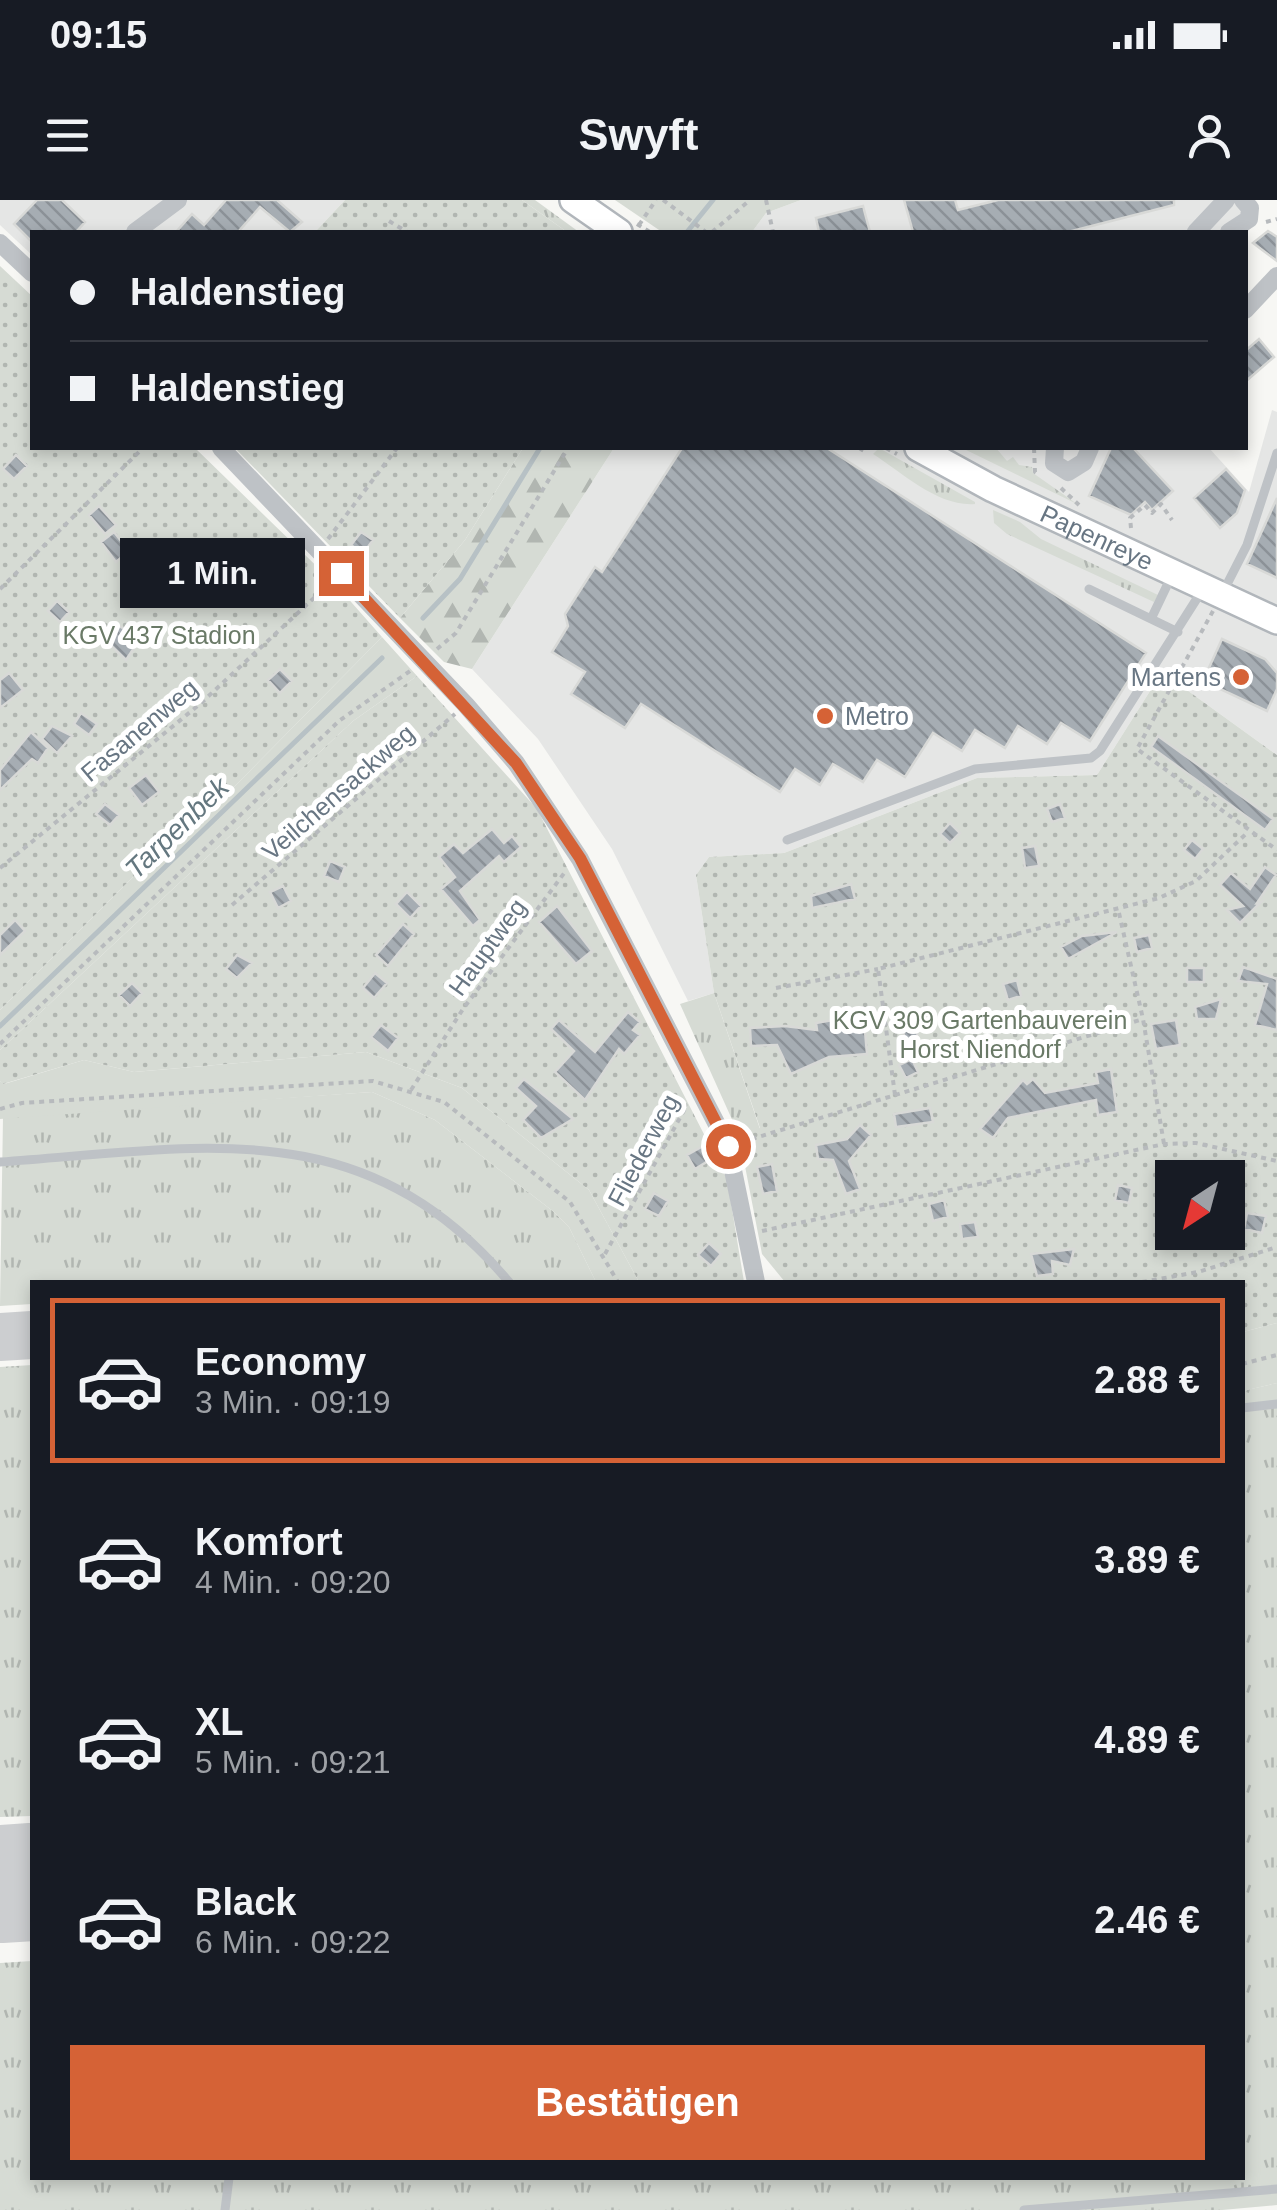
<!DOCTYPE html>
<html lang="de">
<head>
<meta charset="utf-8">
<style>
	body { margin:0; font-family:Arial,sans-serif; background:#20242c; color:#f1f3f6; height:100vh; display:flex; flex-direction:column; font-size:38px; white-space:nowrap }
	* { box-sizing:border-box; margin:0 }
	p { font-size:32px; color:#9ea1a6 }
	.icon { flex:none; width:55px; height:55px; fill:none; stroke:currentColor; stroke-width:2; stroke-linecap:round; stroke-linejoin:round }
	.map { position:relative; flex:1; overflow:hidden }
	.details { position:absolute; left:30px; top:1080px; width:1215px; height:900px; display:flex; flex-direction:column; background:#171b24; border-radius:0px; box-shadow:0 5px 15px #0003 }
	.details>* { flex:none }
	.guide { position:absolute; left:30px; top:30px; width:1218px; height:220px; border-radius:0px; box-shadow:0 5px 15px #0003; display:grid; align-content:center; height:220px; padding:0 40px; background:#171b24 }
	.needle { width:65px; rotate:216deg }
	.fabs { position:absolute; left:1155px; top:960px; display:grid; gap:20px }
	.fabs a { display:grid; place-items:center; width:90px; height:90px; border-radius:0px; background:#171b24; box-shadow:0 5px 15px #0003; font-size:50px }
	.end { position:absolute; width:45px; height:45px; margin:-22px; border:12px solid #d56236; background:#fff; box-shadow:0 0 0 5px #fff }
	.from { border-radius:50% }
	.bubble { position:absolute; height:70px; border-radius:0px; background:#171b24; box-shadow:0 5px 15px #0003; font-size:32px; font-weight:600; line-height:70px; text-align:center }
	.guide b { display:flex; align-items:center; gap:35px; height:95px; font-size:38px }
	.guide b+b { border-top:2px solid #363941 }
	.guide i { width:25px; height:25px; background:#f1f3f6 }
	ul { padding:18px 0 0; list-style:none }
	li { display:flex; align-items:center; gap:30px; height:165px; margin:0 20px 15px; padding:0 20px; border:5px solid transparent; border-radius:0px }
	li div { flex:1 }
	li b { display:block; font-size:38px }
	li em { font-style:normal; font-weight:600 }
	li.on { border-color:#d56236 }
	li>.icon { width:90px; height:90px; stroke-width:1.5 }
	.action { display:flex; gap:20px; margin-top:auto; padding:20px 40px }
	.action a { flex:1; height:115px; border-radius:0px; background:#d56236; color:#fff; font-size:40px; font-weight:600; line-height:115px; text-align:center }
	.status { display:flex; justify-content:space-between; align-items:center; height:70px; padding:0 50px; background:#171b24; direction:ltr }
	.status svg { height:28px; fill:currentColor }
	header { display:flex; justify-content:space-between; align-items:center; height:130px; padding:0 40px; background:#171b24; font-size:45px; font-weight:600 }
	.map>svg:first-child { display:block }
	.built { fill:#e5e6e5 }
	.grass { fill:url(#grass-tufts) }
	.forest { fill:url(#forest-firs) }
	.park { fill:#d6dbd4 }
	.garden { fill:url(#garden-dots); fill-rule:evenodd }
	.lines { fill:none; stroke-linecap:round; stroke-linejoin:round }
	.stream { stroke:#b7c1c5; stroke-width:5 }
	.taxiway { stroke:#ccced0; stroke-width:48 }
	.runway { stroke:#ccced0; stroke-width:118 }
	.building { fill:url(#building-back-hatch); stroke:#d8d9d7; stroke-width:2.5 }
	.secondary-casing { stroke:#b1b6bb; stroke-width:30 }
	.path { stroke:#b7babd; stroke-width:4; stroke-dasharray:5 5; stroke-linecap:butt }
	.lane { stroke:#bec2c6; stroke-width:9 }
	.street { stroke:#bec2c6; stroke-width:18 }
	.secondary { stroke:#fff; stroke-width:25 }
	.route { stroke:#d56236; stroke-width:12 }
	.poi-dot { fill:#d56236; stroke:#fff; stroke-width:4 }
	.labels { text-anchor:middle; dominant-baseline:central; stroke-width:10; stroke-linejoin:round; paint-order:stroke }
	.street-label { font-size:25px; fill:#687683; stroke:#fff }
	.park-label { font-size:25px; fill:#6a7a67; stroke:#fff }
	.poi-label { font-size:25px; fill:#687683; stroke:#fff; text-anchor:end }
	.water-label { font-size:28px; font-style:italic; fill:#64777f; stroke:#fff }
</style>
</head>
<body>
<div class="status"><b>09:15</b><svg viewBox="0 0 49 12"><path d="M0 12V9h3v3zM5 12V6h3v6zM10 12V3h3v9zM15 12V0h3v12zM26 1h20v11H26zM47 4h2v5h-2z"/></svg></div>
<header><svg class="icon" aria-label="menu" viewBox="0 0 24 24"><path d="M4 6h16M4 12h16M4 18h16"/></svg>Swyft<svg class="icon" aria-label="person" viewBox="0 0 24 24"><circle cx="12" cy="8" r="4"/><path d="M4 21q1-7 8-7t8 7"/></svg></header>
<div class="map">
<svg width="1277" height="2010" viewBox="0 0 1277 2010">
	<defs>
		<pattern id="grass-tufts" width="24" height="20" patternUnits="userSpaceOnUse" patternTransform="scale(2.5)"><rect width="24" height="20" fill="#d6dbd4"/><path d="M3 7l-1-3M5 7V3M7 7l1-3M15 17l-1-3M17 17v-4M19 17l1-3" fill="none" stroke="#b1b6b1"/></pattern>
		<pattern id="forest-firs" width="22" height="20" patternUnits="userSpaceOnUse" patternTransform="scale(2.5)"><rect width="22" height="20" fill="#d6dbd4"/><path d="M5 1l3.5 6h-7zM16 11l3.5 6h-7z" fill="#b1b6b1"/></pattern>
		<pattern id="garden-dots" width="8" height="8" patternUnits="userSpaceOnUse" patternTransform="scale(2.5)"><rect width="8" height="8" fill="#d6dbd4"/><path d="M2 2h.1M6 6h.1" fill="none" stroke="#b1b6b1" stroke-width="1.8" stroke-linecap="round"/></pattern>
		<pattern id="building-back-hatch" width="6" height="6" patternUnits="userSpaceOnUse" patternTransform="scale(2.5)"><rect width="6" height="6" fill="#a6adb3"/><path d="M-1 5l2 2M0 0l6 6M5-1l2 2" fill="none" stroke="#8b9197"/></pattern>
	</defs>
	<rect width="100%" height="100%" fill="#f7f7f4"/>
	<path class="built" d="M 0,0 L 345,0 L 315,32 L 32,32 L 32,55 L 0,25 Z
		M 801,0 L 1255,0 L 1258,19 L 1245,35 L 752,32 L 766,13 Z
		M 1272,210 L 1277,212 L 1277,555 L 1162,472 L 1097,575 L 977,578 L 784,653 L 709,657 L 696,675 L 714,793 L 688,801 L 612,649 L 538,539 L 472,469 L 614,248 L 1209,248 L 1249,292 Z"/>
	<path class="grass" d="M 522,0 L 535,0 L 579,32 L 567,32 Z
		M 879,248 L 975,302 L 975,304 C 938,307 903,273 873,254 Z
		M 962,248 L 996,248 L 1007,261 L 1013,257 L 1019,265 L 1032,267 L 1033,273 L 1077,304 Z
		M 993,310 L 1020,322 L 1041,339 L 1158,395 L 1154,402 L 1007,334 L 994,323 Z
		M 714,793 L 760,929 L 739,935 L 680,804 Z
		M 372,892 L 435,920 L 554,1012 L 569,1027 L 596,1082 L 32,1082 L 32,1104 L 0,1106 L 3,917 Z
		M 32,1165 L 32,1616 L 0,1617 L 0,1167 Z
		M 1277,1183 L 1277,2005 L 1222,2010 L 0,2010 L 0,1763 L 32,1761 L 32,1978 L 1242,1978 L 1242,1191 Z"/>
	<path class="forest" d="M 523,248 L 614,248 L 472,469 L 444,462 L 400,418 L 465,340 Z"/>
	<path class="park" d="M 615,0 L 801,0 L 766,13 L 752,32 L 662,32 Z
		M 382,437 L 417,476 L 353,521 L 0,850 L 0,810 L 132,678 L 229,592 Z
		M 366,852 L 462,888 L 589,990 L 639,1082 L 596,1082 L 569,1027 L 554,1012 L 435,920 L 372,892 L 0,919 L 0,881 L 4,884 L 84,860 L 134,872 Z
		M 1277,1123 L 1277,1183 L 1243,1191 L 1243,1132 Z"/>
	<path class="garden" d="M 345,0 L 522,0 L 567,32 L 315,32 Z
		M 0,66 L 32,96 L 32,248 L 195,248 L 337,386 L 382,437 L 229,592 L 132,678 L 0,810 Z
		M 235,248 L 523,248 L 465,340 L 400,418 Z
		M 1162,472 L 1277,555 L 1277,1123 L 1243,1132 L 1242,1082 L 785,1082 L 762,1054 L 739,935 L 760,928 L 714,793 L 696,675 L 709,657 L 784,653 L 977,578 L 1097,575 ZM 1172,978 L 1228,978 L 1228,1032 L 1172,1032 Z
		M 417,476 L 537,609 L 727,979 L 744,1082 L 639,1082 L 589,990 L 462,888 L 366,852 L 134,872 L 84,860 L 3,884 L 0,881 L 0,850 L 353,521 Z"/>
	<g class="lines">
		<path class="stream" d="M 687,32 L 713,0
			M 423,418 L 460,379 L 540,248
			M 0,826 L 382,458"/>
		<path class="taxiway" d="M 0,1137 L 32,1135
			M 0,1684 L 32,1680"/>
		<path class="runway" d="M 0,1684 L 32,1682"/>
	</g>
	<path class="building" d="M 37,0 L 62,0 L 85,22 L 76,32 L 32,32 L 32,42 L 14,24 Z
		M 226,0 L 277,0 L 302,22 L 290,32 L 260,7 L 238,32 L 176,32 L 192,14 L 204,25 Z
		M 904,0 L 955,0 L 958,10 L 998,0 L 1174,0 L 1174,5 L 1068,32 L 913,32 Z
		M 863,6 L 870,32 L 819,32 L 816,18 Z
		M 1268,31 L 1277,37 L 1277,61 L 1253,43 Z
		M 1259,139 L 1274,157 L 1245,182 L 1245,151 Z
		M 682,248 L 827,248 L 1146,453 L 1090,541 L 1061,523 L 1047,544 L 1018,526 L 1005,548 L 975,530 L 962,551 L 933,533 L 905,577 L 877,560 L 863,582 L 833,564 L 820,585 L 795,569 L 780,592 L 641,504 L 625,528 L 571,494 L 585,472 L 552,452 L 568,426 L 565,414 L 595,367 L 602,372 Z
		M 1111,248 L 1133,248 L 1173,291 L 1152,310 L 1145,302 L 1131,315 L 1089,296 Z
		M 16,255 L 27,266 L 14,279 L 3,269 Z
		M 1226,269 L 1245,290 L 1237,313 L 1220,328 L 1194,298 Z
		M 1277,298 L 1277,378 L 1247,364 Z
		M 99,306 L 116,325 L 105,334 L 89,315 Z
		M 114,332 L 129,351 L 116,362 L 101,342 Z
		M 361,332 L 373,340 L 363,354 L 351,345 Z
		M 57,401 L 69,412 L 60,422 L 48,411 Z
		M 113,422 L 140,439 L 126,460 L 101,436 Z
		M 1222,439 L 1265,459 L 1277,473 L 1277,489 L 1267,511 L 1203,481 Z
		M 280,469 L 292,481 L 280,493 L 268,480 Z
		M 9,473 L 23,490 L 0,508 L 0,480 Z
		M 81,513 L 97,524 L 89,535 L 74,524 Z
		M 52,526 L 72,536 L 57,553 L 42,539 Z
		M 31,532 L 48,548 L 38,563 L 32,559 L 0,590 L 0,570 Z
		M 1158,536 L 1273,619 L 1265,630 L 1151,547 Z
		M 146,575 L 159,592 L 142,605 L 129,588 Z
		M 105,604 L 119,615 L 110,625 L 96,614 Z
		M 1060,604 L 1065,618 L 1052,622 L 1047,609 Z
		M 950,623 L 960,633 L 950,643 L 940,634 Z
		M 492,629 L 504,643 L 512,636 L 521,647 L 504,662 L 499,656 L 460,691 L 480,720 L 473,726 L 441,689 L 455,677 L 439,657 L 454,644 L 463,653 Z
		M 1192,640 L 1203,649 L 1195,659 L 1184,650 Z
		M 1035,646 L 1039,666 L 1025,668 L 1022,648 Z
		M 330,661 L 345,667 L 339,682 L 324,676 Z
		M 1265,667 L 1276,675 L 1257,703 L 1261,702 L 1240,723 L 1227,710 L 1243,706 L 1220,685 L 1231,673 L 1250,689 Z
		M 851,684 L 855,699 L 812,708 L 811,696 Z
		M 283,686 L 291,701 L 278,708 L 270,692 Z
		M 407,692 L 421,706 L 410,718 L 396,704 Z
		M 557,706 L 592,751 L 576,764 L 539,722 Z
		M 15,720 L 25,731 L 0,755 L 0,735 Z
		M 403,724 L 414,734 L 388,766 L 376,755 Z
		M 1117,732 L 1068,759 L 1061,747 L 1082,736 Z
		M 1149,735 L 1152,748 L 1137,752 L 1134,738 Z
		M 237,755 L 252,763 L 237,778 L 226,769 Z
		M 1243,767 L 1277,779 L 1277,830 L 1255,825 L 1267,784 L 1238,781 Z
		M 1187,768 L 1204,768 L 1204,782 L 1187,782 Z
		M 375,773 L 387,783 L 374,798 L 363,788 Z
		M 1017,780 L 1021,796 L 1008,800 L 1003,784 Z
		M 132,783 L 142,793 L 130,806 L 119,795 Z
		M 1221,799 L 1216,819 L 1197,819 L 1195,807 Z
		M 863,808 L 867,854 L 829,857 L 791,874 L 777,845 L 751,846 L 750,828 L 785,826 L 817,830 L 816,823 L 850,817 L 850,810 Z
		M 628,812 L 640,822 L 633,830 L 640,835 L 624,854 L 619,849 L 585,900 L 555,872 L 574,851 L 551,829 L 559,820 L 595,852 Z
		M 1176,820 L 1180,845 L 1156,849 L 1151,824 Z
		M 916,823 L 918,838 L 904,839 L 903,824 Z
		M 381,825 L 398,838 L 388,851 L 371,837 Z
		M 912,859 L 918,872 L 906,878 L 899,865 Z
		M 1111,869 L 1117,912 L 1098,915 L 1096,900 L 1008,918 L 993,938 L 980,929 L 1023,880 L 1027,884 L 1033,879 L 1045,893 L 1098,883 L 1096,872 Z
		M 524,879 L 573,919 L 541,938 L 523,920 L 536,906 L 516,888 Z
		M 930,908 L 933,922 L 896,927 L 894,914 Z
		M 860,925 L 871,935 L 849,961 L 860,989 L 846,994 L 833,960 L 818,959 L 816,945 L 847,939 Z
		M 705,945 L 713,958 L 695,969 L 687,955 Z
		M 772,964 L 777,991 L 763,994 L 757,967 Z
		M 1118,985 L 1132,988 L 1129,1003 L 1115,1000 Z
		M 654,993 L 668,1001 L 659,1016 L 645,1009 Z
		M 944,1000 L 948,1017 L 933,1021 L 929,1004 Z
		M 1247,1013 L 1266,1016 L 1262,1033 L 1244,1029 Z
		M 975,1022 L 978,1037 L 962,1039 L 960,1024 Z
		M 1227,1032 L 1229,1046 L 1216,1049 L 1213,1034 Z
		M 709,1043 L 721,1054 L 711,1066 L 698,1055 Z
		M 1074,1049 L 1070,1065 L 1052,1061 L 1053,1074 L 1037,1076 L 1031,1054 Z"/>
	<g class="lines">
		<g class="secondary-casing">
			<g id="secondary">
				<path d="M 573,0 L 619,32"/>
				<path id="s1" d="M 918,248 L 993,289 L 1277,421"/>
			</g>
		</g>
		<path class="path" d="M 663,0 L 706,32
			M 766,0 L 773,32
			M 389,21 L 407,32
			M 1266,22 L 1277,19
			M 637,24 L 650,32
			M 639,25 L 656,0
			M 712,32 L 750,0
			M 859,248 L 866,252
			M 886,248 L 897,254
			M 1034,248 L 1035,272 L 1040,275
			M 1061,288 L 1079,305
			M 1131,328 L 1130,318 L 1145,305 L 1152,313 L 1161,304 L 1172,320
			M 328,339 L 397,248
			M 0,389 L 143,248
			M 1213,411 L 1137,549 L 1277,650
			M 437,449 L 456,433 L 568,248
			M 0,668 L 200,504 L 329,384
			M 232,705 L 455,514
			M 1119,713 L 1143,819 L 1164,944
			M 776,788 L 878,769
			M 0,844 L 339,521 L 410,471
			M 411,890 L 463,809 L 565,672
			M 895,895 L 878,769 L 1159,698 L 1196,681 L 1248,632
			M 0,909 L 22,903 L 373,881 L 444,902 L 570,1002 L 618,1082
			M 742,942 L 1143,819
			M 762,1031 L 1164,944 L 1196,943 L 1277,961
			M 605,1054 L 687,905
			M 1142,1082 L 1198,1072 L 1277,1047
			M 1242,1164 L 1277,1155"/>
		<path class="lane" d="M 1089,389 L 1178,432
			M 1222,394 L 1247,345 L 1277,253
			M 1151,419 L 1172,375
			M 787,640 L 975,569 L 1091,558 L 1100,551 L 1203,389
			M 0,962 C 200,948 363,909 509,1082
			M 1242,1208 L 1277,1204
			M 225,2010 L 229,1978
			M 1024,2010 L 1277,1989"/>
		<path class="street" d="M 135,32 L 178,0
			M 1196,32 L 1226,0
			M 1229,32 L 1249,19 L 1250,8 L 1243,0
			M 0,43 L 32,73
			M 1245,110 L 1277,76
			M 221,248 L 466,505 L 516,563 L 580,659 L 728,946 L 756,1082
			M 1055,248 L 1054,263 L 1068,272 L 1084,262 L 1090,248"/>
		<use href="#secondary" class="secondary"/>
	</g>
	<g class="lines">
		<path class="route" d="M 341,373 L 516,563 L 580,658 L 728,946"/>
	</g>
	<g class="poi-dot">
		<circle cx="1241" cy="477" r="10"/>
		<circle cx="825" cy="516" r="10"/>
	</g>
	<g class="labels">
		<g class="street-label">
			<text stroke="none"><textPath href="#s1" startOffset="200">Papenreye</textPath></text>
			<text transform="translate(139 530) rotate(-40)">Fasanenweg</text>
			<text transform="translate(338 592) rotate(-41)">Veilchensackweg</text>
			<text transform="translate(487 747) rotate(-54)">Hauptweg</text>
			<text transform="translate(643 950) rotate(-62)">Fliederweg</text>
		</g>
		<g class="park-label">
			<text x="159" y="435">KGV 437 Stadion</text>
			<text x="980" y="820">KGV 309 Gartenbauverein<tspan x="980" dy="29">Horst Niendorf</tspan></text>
		</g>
		<g class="poi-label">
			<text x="1221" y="477">Martens</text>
			<text x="845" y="516" text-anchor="start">Metro</text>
		</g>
		<g class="water-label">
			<text transform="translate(177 628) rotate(-44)">Tarpenbek</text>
		</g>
	</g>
</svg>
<div class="fabs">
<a><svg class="needle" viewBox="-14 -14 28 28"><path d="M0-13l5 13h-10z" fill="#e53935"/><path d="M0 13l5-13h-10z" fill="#9ea1a6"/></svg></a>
</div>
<i class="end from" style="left:728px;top:946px"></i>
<i class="end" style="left:341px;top:373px"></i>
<div class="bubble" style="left:120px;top:338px;width:185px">1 Min.</div>
<div class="guide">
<b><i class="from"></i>Haldenstieg</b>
<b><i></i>Haldenstieg</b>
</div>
<section class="details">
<ul>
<li class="on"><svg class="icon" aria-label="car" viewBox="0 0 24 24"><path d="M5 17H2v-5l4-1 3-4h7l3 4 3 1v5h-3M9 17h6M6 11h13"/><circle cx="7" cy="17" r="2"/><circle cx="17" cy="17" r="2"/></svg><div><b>Economy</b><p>3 Min. · 09:19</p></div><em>2.88 €</em></li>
<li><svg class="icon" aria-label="car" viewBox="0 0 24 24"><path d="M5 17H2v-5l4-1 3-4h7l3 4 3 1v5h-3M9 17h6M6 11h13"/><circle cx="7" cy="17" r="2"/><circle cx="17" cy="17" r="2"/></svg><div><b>Komfort</b><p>4 Min. · 09:20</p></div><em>3.89 €</em></li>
<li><svg class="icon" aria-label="car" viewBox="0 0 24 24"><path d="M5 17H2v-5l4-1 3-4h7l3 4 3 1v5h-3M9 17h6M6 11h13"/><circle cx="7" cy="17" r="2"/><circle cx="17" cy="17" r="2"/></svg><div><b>XL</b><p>5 Min. · 09:21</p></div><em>4.89 €</em></li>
<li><svg class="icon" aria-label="car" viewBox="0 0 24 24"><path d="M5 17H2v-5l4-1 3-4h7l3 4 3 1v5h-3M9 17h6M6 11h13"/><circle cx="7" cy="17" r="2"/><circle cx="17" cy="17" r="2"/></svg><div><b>Black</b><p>6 Min. · 09:22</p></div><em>2.46 €</em></li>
</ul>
<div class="action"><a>Bestätigen</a></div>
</section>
</div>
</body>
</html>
